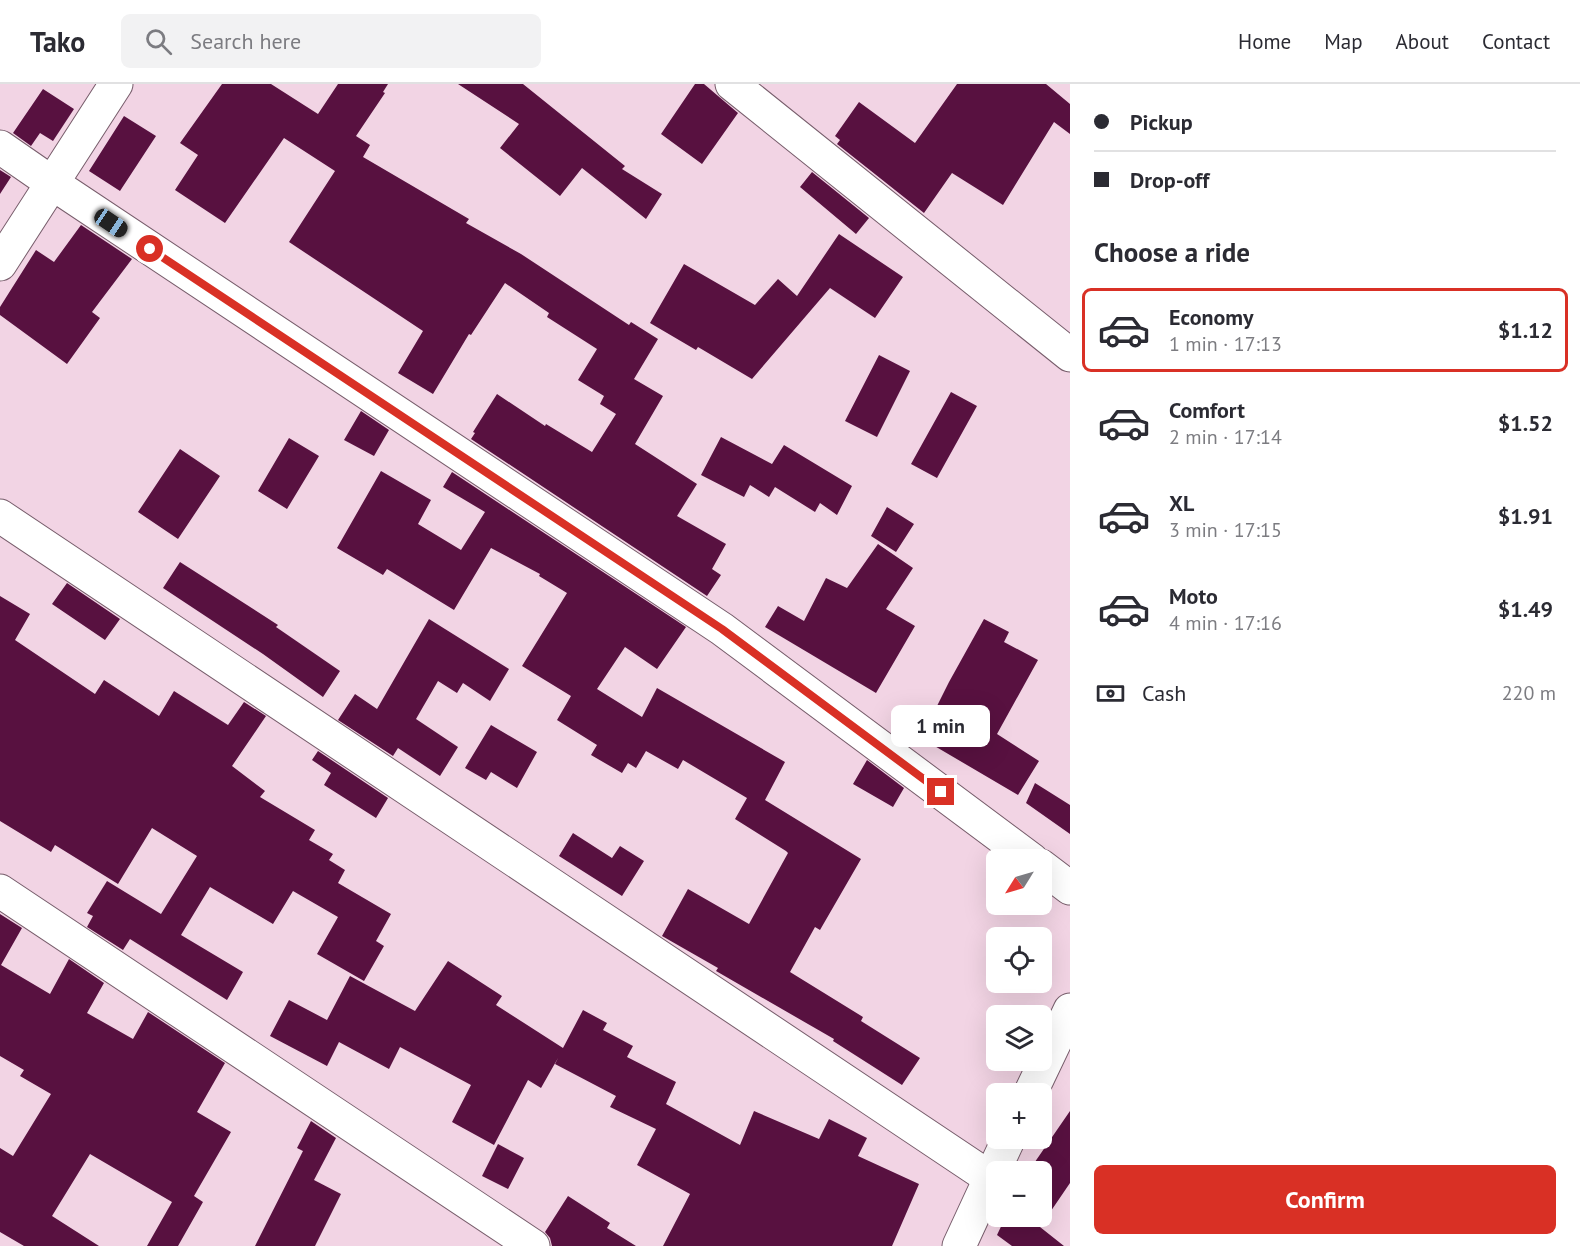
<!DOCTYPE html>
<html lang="en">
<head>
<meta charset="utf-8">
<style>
	body { margin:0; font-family:"PT Sans",sans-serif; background:#f2f2f3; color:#2b2b33; height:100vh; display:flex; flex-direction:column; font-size:22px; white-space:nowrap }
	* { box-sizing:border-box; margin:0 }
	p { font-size:20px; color:#7c7c81 }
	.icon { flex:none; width:33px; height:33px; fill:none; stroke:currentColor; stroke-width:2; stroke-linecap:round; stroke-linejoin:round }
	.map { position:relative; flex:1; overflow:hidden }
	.details { display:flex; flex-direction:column; background:#fff; width:510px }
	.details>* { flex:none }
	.banner { display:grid; align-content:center; height:132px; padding:0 24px; background:#fff }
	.needle { width:39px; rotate:233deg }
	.buttons { position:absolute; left:986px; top:765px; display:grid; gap:12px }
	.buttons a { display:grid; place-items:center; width:66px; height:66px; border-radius:9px; background:#fff; box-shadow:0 6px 24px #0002; font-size:30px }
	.end { position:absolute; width:27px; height:27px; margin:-14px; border:8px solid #d93025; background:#fff; box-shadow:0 0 0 3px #fff }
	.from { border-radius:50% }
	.bubble { position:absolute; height:42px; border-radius:9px; background:#fff; box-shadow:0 6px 24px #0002; font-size:20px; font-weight:700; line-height:42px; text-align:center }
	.car { position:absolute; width:18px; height:36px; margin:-18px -9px; border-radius:8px; box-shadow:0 0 4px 2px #0007; background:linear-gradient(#222 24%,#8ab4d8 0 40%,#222 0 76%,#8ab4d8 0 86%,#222 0) }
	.banner b { display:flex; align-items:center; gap:21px; height:57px; font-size:22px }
	.banner b+b { border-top:2px solid #e1e1e2 }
	.banner i { width:15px; height:15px; background:#2b2b33 }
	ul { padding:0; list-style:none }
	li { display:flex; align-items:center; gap:18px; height:84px; margin:0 12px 9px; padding:0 12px; border:3px solid transparent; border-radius:9px }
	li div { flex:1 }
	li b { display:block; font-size:22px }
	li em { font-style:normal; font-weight:700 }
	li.active { border-color:#d93025 }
	li>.icon { width:54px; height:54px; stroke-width:1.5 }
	h2 { padding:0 24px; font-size:27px; line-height:72px }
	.pay { display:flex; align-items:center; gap:15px; height:66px; padding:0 24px; font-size:22px }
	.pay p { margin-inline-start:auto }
	.primary-button { display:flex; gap:12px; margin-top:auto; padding:12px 24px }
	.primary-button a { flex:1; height:69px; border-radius:9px; background:#d93025; color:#fff; font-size:24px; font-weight:700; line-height:69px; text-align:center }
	header { display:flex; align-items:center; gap:36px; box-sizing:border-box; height:84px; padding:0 30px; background:#fff; border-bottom:2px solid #e1e1e2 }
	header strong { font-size:28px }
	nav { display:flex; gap:33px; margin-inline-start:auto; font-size:21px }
	.search { width:420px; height:54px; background:#f2f2f3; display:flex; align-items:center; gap:15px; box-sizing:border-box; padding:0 21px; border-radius:9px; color:#7c7c81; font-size:22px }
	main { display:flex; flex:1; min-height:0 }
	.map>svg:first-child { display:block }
	.building { fill:#581140 }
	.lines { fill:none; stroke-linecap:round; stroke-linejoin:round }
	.minor-casing { stroke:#775d6b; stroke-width:35 }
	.major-casing { stroke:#775d6b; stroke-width:35 }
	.minor { stroke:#fff; stroke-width:33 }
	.major { stroke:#fff; stroke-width:33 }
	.route { stroke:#d93025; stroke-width:8 }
</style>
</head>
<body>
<header>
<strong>Tako</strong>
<div class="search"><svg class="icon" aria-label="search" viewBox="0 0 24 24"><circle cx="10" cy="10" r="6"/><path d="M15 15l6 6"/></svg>Search here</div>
<nav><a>Home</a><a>Map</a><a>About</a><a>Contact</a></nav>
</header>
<main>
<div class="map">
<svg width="1070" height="1162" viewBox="0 0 1070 1162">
	<rect width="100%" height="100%" fill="#f2d4e4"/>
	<path class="building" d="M 222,0 L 271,0 L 318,30 L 338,0 L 388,0 L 383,8 L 385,9 L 356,52 L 370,61 L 363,73 L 469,135 L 466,139 L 521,170 L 629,241 L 631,238 L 658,255 L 634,295 L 663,312 L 635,360 L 697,400 L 677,432 L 726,460 L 712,485 L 721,491 L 707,512 L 471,355 L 475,349 L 473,348 L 497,310 L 545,342 L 546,340 L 592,368 L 616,330 L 600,320 L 604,312 L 578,296 L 597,265 L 547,233 L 549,229 L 505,199 L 471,251 L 469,250 L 433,310 L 398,289 L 423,247 L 289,158 L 335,87 L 284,54 L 225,139 L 175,106 L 198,71 L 180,59 Z
		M 458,0 L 523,0 L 625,82 L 622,85 L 662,110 L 646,135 L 582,84 L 560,112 L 500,64 L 519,40 Z
		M 695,0 L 704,0 L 738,29 L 702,80 L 661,50 Z
		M 957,0 L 1046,0 L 1070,20 L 1070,50 L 1054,38 L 1003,121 L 952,89 L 924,129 L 837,60 L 840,56 L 835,52 L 859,18 L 915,59 Z
		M 43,5 L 74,25 L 53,57 L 40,49 L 31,62 L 13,49 Z
		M 124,32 L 156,52 L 120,107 L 89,87 Z
		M 0,86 L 11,93 L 0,110 Z
		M 812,88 L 869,134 L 856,150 L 800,103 Z
		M 81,141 L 132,175 L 92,228 L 100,234 L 67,280 L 0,231 L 0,223 L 36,166 L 54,178 Z
		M 839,150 L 903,193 L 875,234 L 830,204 L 752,295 L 698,263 L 696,266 L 650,239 L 684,180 L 755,221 L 778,195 L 797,212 Z
		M 879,271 L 910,287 L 877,353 L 845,337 Z
		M 951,308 L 977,322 L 937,394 L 911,380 Z
		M 361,327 L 389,346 L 374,372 L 344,356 Z
		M 721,353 L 772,380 L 784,361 L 852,402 L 837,431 L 820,419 L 815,428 L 775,403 L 769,413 L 750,401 L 744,413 L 701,391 Z
		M 289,354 L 319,372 L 287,425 L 258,407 Z
		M 180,365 L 220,392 L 178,455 L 138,428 Z
		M 381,387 L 431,416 L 418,440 L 461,466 L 485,428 L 443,403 L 452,388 L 686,543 L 657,585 L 625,563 L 597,605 L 642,633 L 657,604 L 785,678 L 765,716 L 861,775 L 820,846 L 815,843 L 790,888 L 863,933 L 861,937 L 920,974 L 902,1001 L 833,957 L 834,955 L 716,887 L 718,884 L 662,852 L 688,805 L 749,840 L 788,769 L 786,767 L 735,735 L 747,714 L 683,676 L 678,685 L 646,667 L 636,684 L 628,679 L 622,689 L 591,671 L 597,661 L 557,636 L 571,612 L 522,582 L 567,509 L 539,492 L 540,490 L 491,464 L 454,526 L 387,485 L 383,491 L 337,464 Z
		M 887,423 L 914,440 L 896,468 L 871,452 Z
		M 878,460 L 913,484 L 886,525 L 915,542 L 876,609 L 765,543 L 778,522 L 804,537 L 826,494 L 847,504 Z
		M 180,478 L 278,541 L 276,543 L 340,587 L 323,613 L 263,570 L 163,504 Z
		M 67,499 L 120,535 L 105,556 L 52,520 Z
		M 0,512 L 30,530 L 15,556 L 95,610 L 104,596 L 159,632 L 174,607 L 228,641 L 244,618 L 266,632 L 232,682 L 265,707 L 260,713 L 315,746 L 309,756 L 333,770 L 329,776 L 345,786 L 338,799 L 391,830 L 376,857 L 384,862 L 364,897 L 317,870 L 338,833 L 293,807 L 273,840 L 210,803 L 181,851 L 243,888 L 227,916 L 130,855 L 123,866 L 87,843 L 93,832 L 87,829 L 107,797 L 161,830 L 197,772 L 152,744 L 118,800 L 55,761 L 51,768 L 0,737 Z
		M 429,535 L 509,585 L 490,617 L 463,599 L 457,609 L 438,597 L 416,635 L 458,663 L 440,692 L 398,664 L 393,672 L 338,636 L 355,610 L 377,625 Z
		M 984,535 L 1009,548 L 1004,558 L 1038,576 L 997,650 L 1039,677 L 1018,711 L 921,654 L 949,598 Z
		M 491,641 L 537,668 L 517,704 L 491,688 L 486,696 L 465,684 Z
		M 318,667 L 388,714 L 376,734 L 324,701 L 331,689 L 312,676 Z
		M 867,676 L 904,704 L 893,723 L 853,700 Z
		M 1035,699 L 1070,721 L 1070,750 L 1026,719 Z
		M 573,749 L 612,774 L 620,762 L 644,777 L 622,812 L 559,772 Z
		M 0,830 L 22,844 L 1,881 L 50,910 L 69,875 L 104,899 L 87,929 L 133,955 L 148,928 L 225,979 L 197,1028 L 231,1048 L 194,1112 L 203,1118 L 178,1162 L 147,1162 L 172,1118 L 90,1070 L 52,1132 L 99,1162 L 24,1162 L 0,1148 L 0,1064 L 13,1072 L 51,1010 L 20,992 L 24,986 L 0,972 Z
		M 448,877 L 502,912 L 496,921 L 563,964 L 583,926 L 607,939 L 603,946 L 633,962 L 627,973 L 676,998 L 666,1020 L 740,1061 L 754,1027 L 819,1055 L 829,1035 L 867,1054 L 858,1072 L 919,1100 L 892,1162 L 663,1162 L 690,1110 L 637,1081 L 656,1045 L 610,1023 L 616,1012 L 555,980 L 558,974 L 541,1004 L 528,996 L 494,1061 L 452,1038 L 471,1001 L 400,963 L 389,985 L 339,958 L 327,982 L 270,952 L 289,916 L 327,936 L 350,892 L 415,927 Z
		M 1070,1027 L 1070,1099 L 1040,1143 L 1064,1162 L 1012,1162 L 997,1151 L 1006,1132 L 1041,1132 L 1041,1088 L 1028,1088 Z
		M 311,1037 L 336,1054 L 314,1096 L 341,1110 L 315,1162 L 255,1162 L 303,1067 L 297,1064 Z
		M 498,1060 L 524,1074 L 508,1105 L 482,1092 Z
		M 568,1112 L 610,1139 L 607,1144 L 636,1162 L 552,1162 L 550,1154 L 545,1148 Z"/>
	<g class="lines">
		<g class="minor-casing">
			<path id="minor" d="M 732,0 L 1070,271
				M 0,63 L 52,99 L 722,545 L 1032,776
				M 0,180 L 116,0
				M 0,432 L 990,1094
				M 1041,782 L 1070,804
				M 0,807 L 533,1162"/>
		</g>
		<g class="major-casing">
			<path id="major" d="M 1030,1010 L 1070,926
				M 959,1162 L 1009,1054"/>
		</g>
		<use href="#minor" class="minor"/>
		<use href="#major" class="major"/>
	</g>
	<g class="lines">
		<path class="route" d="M 150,165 L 722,545 L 941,708"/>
	</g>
</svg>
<div class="buttons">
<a><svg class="needle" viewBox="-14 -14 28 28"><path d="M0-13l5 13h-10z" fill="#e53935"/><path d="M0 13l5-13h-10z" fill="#7c7c81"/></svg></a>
<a><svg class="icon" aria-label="locate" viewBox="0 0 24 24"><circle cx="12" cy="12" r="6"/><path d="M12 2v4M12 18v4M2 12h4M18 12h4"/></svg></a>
<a><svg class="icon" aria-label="layers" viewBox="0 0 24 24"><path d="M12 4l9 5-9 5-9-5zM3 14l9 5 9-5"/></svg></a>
<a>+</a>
<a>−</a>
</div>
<i class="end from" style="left:150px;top:165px"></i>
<i class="end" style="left:941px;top:708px"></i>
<div class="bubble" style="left:891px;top:621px;width:99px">1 min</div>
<i class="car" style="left:111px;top:139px;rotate:124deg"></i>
</div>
<section class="details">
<div class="banner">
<b><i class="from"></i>Pickup</b>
<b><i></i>Drop-off</b>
</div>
<h2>Choose a ride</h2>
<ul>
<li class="active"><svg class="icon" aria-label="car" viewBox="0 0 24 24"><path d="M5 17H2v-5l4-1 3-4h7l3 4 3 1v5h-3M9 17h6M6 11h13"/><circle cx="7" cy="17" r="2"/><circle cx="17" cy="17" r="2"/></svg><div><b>Economy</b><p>1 min · 17:13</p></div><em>$1.12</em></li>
<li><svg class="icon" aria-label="car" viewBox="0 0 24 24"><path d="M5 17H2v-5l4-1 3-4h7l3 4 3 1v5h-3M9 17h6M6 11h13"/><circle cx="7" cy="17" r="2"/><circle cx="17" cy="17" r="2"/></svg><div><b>Comfort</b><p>2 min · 17:14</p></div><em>$1.52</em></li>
<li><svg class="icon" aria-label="car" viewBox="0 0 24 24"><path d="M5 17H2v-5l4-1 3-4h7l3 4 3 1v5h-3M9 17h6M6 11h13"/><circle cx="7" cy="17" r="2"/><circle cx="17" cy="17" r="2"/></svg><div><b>XL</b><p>3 min · 17:15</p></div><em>$1.91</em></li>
<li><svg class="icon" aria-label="car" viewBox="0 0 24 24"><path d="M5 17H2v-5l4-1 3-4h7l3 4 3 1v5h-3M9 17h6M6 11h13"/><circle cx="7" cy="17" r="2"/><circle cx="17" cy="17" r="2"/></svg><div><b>Moto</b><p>4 min · 17:16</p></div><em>$1.49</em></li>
</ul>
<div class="pay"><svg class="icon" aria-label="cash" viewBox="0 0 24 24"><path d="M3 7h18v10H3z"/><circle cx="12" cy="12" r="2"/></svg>Cash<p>220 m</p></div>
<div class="primary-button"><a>Confirm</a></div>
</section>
</main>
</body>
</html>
